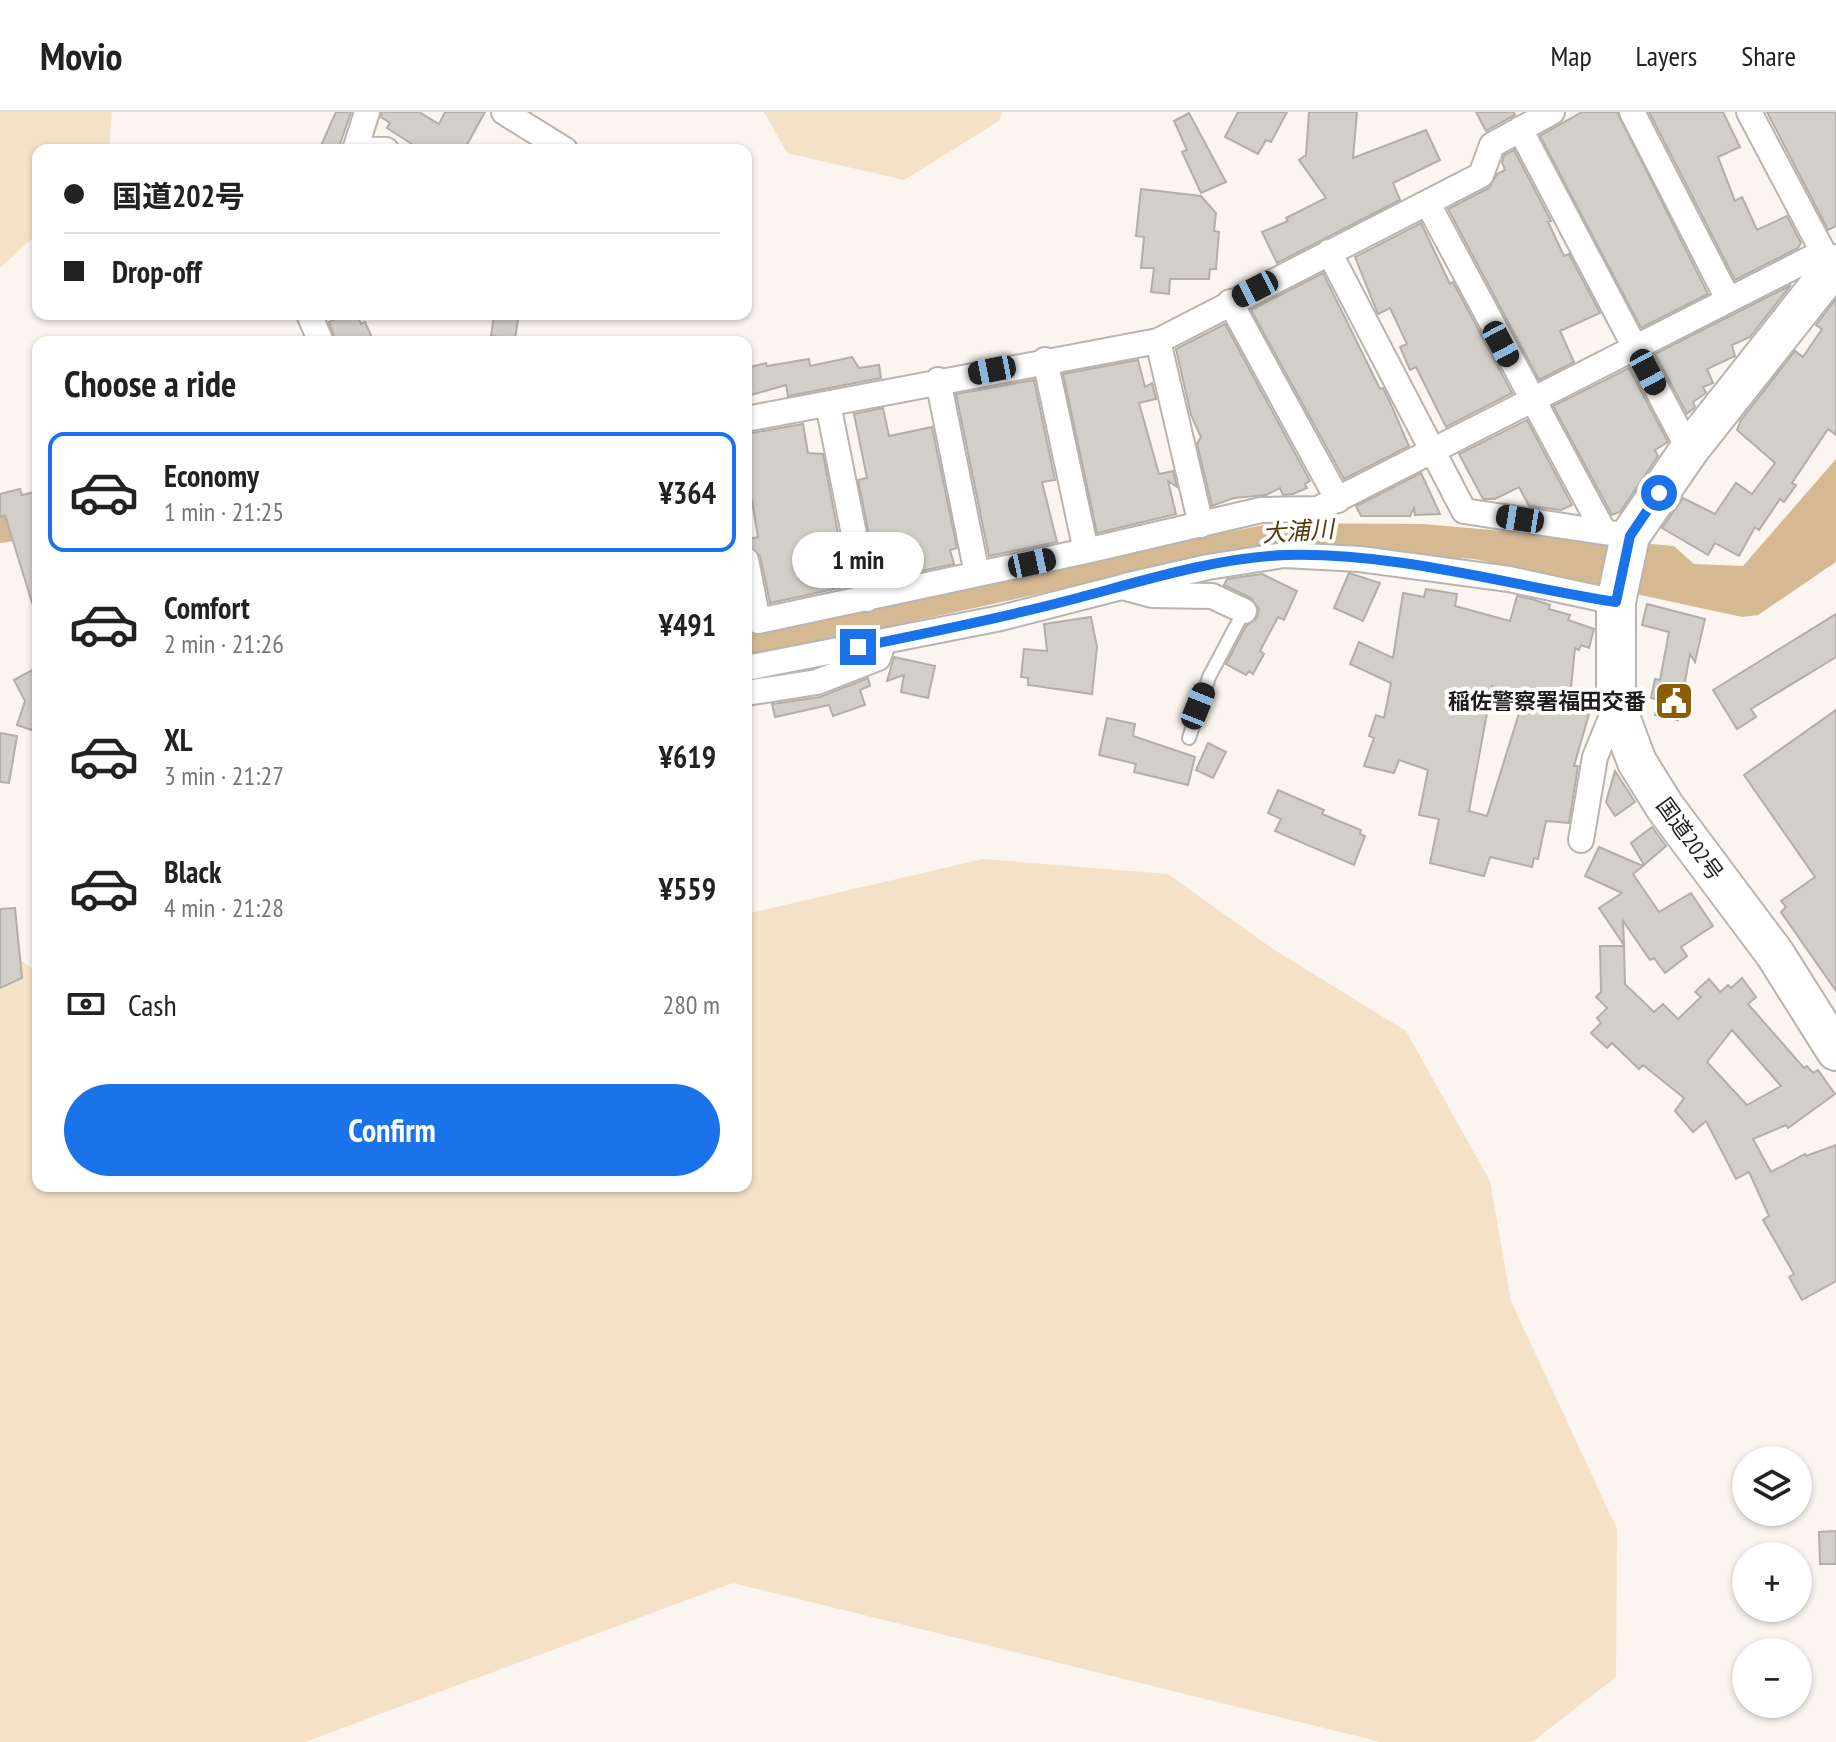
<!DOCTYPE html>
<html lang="en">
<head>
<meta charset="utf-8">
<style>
	body { margin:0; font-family:"PT Sans Narrow","Noto Sans JP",sans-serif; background:#f2f2f2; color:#222; height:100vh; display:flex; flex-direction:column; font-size:30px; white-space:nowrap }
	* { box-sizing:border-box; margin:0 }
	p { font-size:26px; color:#767676 }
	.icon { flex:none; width:44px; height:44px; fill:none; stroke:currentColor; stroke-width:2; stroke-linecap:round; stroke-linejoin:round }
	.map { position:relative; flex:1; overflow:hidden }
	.details { position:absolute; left:32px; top:224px; width:720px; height:856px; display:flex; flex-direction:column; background:#fff; border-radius:16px; box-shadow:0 2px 6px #0004 }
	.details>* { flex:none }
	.guide { position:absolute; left:32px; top:32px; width:720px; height:176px; border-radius:16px; box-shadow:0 2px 6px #0004; display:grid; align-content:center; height:176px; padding:0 32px; background:#fff }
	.controls { position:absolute; left:1732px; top:1334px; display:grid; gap:16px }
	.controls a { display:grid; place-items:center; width:80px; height:80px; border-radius:50%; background:#fff; box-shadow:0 2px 6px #0004; font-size:40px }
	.end { position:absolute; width:36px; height:36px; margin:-18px; border:10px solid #1a73e8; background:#fff; box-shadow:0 0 0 4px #fff }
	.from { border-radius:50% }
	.bubble { position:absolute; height:56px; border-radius:28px; background:#fff; box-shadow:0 2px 6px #0004; font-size:26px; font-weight:700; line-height:56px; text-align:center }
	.car { position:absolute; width:24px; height:48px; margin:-24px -12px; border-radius:10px; box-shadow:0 0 6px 2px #0007; background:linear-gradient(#222 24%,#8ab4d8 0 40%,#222 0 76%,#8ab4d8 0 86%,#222 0) }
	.guide b { display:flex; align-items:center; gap:28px; height:76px; font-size:30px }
	.guide b+b { border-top:2px solid #e0e0e0 }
	.guide i { width:20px; height:20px; background:#222 }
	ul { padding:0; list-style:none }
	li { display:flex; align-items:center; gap:24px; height:120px; margin:0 16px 12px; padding:0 16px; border:4px solid transparent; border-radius:16px }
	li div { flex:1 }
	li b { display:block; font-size:30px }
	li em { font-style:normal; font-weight:700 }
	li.active { border-color:#1a73e8 }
	li>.icon { width:72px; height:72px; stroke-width:1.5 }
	h2 { padding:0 32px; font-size:36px; line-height:96px }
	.pay { display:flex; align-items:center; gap:20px; height:88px; padding:0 32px; font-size:30px }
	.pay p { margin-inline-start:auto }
	.primary-button { display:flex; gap:16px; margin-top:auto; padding:16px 32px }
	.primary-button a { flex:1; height:92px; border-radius:48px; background:#1a73e8; color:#fff; font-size:32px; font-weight:700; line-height:92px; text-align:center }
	header { display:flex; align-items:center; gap:48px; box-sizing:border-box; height:112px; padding:0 40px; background:#fff; border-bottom:2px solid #e0e0e0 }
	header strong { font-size:38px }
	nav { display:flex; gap:44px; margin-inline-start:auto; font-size:28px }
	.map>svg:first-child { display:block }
	.green { fill:#f5e1c8 }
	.water { fill:#d5b993 }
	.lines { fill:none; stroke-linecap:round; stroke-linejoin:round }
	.river { stroke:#d5b993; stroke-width:38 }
	.building { fill:#d2cec8; stroke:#b3aea9; stroke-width:2; fill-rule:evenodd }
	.service-casing { stroke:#b9b4ae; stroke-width:16 }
	.minor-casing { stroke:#b9b4ae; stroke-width:28 }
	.trunk-casing { stroke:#b9b4ae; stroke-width:42 }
	.service { stroke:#fff; stroke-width:12 }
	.minor { stroke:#fff; stroke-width:24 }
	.trunk { stroke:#fff; stroke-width:38 }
	.route { stroke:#1a73e8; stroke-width:10 }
	.labels { text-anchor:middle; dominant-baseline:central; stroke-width:8; stroke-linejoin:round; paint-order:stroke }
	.poi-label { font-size:22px; font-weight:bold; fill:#201e1c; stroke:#fff; text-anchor:end }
	.street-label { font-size:22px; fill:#201e1c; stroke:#fff }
	.water-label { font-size:24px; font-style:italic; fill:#553808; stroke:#fff }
</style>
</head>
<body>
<header>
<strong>Movio</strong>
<nav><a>Map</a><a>Layers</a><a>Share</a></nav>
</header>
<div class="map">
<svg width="1836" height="1630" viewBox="0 0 1836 1630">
	<rect width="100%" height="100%" fill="#faf5ef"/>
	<path class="green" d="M 0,0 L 112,0 L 109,38 L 38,38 L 38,121 L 0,156 Z
		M 764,0 L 1002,0 L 999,9 L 904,68 L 787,41 Z
		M 983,747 L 1168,762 L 1273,837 L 1406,919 L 1490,1069 L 1511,1189 L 1617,1417 L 1616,1565 L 1532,1630 L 1381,1630 L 733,1471 L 305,1630 L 0,1630 L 0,832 L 38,861 L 38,1074 L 746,1074 L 746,802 Z"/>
	<path class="water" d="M 1836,347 L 1836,450 L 1758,503 L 1742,505 L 1474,447 L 1367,440 L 1151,461 L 1143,436 L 1274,411 L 1423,412 L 1674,434 L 1694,452 L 1743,454 Z"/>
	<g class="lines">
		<path class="river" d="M 0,412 L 38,405
			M 746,526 L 1193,429"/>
	</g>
	<path class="building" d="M 336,0 L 351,0 L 338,38 L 319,38 Z
		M 382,0 L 419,0 L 439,12 L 445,0 L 485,0 L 464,38 L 421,38 L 387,16 L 390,11 L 381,5 Z
		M 1238,0 L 1287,0 L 1271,30 L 1266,28 L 1258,42 L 1225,25 Z
		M 1309,0 L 1357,0 L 1353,46 L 1426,18 L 1440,48 L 1393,71 L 1400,88 L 1277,151 L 1262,120 L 1288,109 L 1286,106 L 1326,86 L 1299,48 L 1306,43 Z
		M 1476,0 L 1514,0 L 1515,3 L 1486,19 Z
		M 1582,0 L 1617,0 L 1708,182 L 1641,216 L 1540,24 Z
		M 1649,0 L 1723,0 L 1740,35 L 1718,45 L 1735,89 L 1742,85 L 1757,118 L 1787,104 L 1801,131 L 1798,136 L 1735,168 Z
		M 1767,0 L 1836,0 L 1836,114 L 1828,118 Z
		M 1189,1 L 1226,70 L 1201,81 L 1182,40 L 1187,38 L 1174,9 Z
		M 1514,38 L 1551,109 L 1548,110 L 1564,144 L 1569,142 L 1600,201 L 1560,219 L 1574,250 L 1539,268 L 1448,97 L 1489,76 L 1497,62 L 1505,58 L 1502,50 L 1504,43 Z
		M 1141,77 L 1201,84 L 1216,101 L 1214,119 L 1219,120 L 1216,157 L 1210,157 L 1209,167 L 1170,167 L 1169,182 L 1151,180 L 1154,156 L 1141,156 L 1144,125 L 1136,124 Z
		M 1421,111 L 1450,172 L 1453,170 L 1512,281 L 1446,315 L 1416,255 L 1410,258 L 1400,235 L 1407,232 L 1390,196 L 1378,202 L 1355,145 Z
		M 1323,161 L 1380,277 L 1383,276 L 1389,288 L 1409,334 L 1344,367 L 1251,198 Z
		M 1791,173 L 1750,225 L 1732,233 L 1735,244 L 1707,257 L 1713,271 L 1703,275 L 1706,281 L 1693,290 L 1695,295 L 1687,302 L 1655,242 Z
		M 1836,187 L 1836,323 L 1828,317 L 1792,371 L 1796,373 L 1784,390 L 1780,387 L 1759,418 L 1755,415 L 1739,444 L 1715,431 L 1708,443 L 1662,416 L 1683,386 L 1715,402 L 1736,371 L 1752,382 L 1775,351 L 1737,318 L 1741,308 L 1795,239 L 1803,245 L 1822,217 L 1816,213 Z
		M 346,202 L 356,202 L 361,212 L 365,210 L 374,230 L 336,230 L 329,210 Z
		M 494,202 L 519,202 L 515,227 L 491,224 Z
		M 1225,212 L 1310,369 L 1305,372 L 1307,376 L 1293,382 L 1283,383 L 1280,376 L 1266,383 L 1234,386 L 1212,394 L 1197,332 L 1201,325 L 1191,303 L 1176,237 Z
		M 852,245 L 859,256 L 879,253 L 881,266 L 788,284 L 786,273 L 751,283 L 746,266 L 746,256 L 766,251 L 767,254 L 809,247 L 810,254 Z
		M 1138,248 L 1145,275 L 1152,271 L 1156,287 L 1139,291 L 1159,362 L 1173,359 L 1177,375 L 1168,369 L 1176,402 L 1097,421 L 1063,262 Z
		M 1629,256 L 1668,330 L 1655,338 L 1658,344 L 1620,400 L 1612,403 L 1553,294 Z
		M 1034,268 L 1055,368 L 1042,370 L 1057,430 L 989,444 L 956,282 Z
		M 883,296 L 889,324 L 932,315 L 957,436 L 950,438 L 954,452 L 878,468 L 858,368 L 867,366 L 854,302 Z
		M 1527,308 L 1572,393 L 1561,398 L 1529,394 L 1519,375 L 1495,387 L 1483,387 L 1459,342 Z
		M 803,312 L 808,341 L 823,342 L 848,474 L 770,491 L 760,444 L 749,434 L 749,427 L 758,425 L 752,389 L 746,390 L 746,322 Z
		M 1421,361 L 1440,402 L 1415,403 L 1414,396 L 1410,404 L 1361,404 L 1356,394 Z
		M 20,377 L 22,383 L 35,380 L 38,390 L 38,497 L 34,497 L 5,403 L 0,405 L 0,382 Z
		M 1349,461 L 1380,471 L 1363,509 L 1334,496 Z
		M 1262,462 L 1297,479 L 1284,508 L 1278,505 L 1260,539 L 1264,542 L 1253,562 L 1249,559 L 1246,563 L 1226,552 L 1246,514 L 1257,506 L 1259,497 L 1251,486 L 1224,473 L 1227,467 Z
		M 1426,477 L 1457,482 L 1455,494 L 1510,509 L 1517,484 L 1532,487 L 1550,493 L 1549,497 L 1570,503 L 1568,508 L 1594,517 L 1589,536 L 1581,533 L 1579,538 L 1575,536 L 1569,596 L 1589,602 L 1574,654 L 1578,654 L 1569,711 L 1546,709 L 1538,747 L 1534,746 L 1532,755 L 1490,745 L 1484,764 L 1430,751 L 1439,707 L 1419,703 L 1428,658 L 1399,648 L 1394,661 L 1364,654 L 1374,626 L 1369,624 L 1376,603 L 1384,606 L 1391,571 L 1350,552 L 1359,530 L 1393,546 L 1403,481 L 1424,485 ZM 1492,574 L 1525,582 L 1487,704 L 1469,699 Z
		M 1647,492 L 1705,507 L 1695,550 L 1690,542 L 1678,608 L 1655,603 L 1659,588 L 1651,586 L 1655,567 L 1660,568 L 1669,520 L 1642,513 Z
		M 1836,502 L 1836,545 L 1751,597 L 1756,605 L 1737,617 L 1713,578 Z
		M 1091,505 L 1097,535 L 1092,582 L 1028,573 L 1028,566 L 1021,565 L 1024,537 L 1047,539 L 1044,512 Z
		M 894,545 L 935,554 L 928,586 L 901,580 L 904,563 L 887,569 Z
		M 38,555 L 38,620 L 17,613 L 25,589 L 14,568 Z
		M 868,566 L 870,574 L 860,578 L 865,593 L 833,604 L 829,593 L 775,605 L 772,592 L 820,585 Z
		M 1836,598 L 1836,879 L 1781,800 L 1786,795 L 1781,789 L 1815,765 L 1744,663 Z
		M 1107,606 L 1135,612 L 1133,624 L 1195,645 L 1188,673 L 1134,660 L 1136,652 L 1099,643 Z
		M 0,621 L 17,624 L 9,671 L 0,670 Z
		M 1208,631 L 1226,640 L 1213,666 L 1196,658 Z
		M 1615,659 L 1635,690 L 1615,704 L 1606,690 Z
		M 1278,678 L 1324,698 L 1322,702 L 1361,718 L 1360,722 L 1365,724 L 1354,753 L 1275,719 L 1281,707 L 1268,701 Z
		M 1652,715 L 1666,734 L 1644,753 L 1631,731 Z
		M 1599,735 L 1643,754 L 1633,762 L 1659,800 L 1691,781 L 1713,814 L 1681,835 L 1687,844 L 1665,861 L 1654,846 L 1650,848 L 1623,809 L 1624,833 L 1599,796 L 1622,781 L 1585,764 Z
		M 15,796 L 22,866 L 0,876 L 0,797 Z
		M 1600,834 L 1624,834 L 1625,872 L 1654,900 L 1663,892 L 1678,907 L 1701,885 L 1695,880 L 1709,867 L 1720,880 L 1728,873 L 1731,876 L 1742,866 L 1756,885 L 1748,892 L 1804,956 L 1807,954 L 1813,961 L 1818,958 L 1835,982 L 1788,1016 L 1786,1013 L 1753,1027 L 1771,1060 L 1805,1042 L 1806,1044 L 1836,1033 L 1836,1169 L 1802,1188 L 1789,1165 L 1794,1162 L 1763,1108 L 1769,1104 L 1749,1060 L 1736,1067 L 1706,1009 L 1693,1020 L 1675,999 L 1684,986 L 1643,953 L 1639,957 L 1612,931 L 1607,936 L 1591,921 L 1601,911 L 1597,906 L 1607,896 L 1596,885 L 1601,880 ZM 1732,918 L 1781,974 L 1747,993 L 1707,950 Z
		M 1836,1419 L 1836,1452 L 1820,1452 L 1819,1420 Z"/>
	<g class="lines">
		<g class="service-casing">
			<path id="service" d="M 1189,626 L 1209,565 L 1244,499"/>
		</g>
		<g class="minor-casing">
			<path id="minor" d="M 504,0 L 565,38
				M 1632,0 L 1728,187
				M 1749,0 L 1830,153
				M 1520,17 L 1689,338
				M 355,37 L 386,38
				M 355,38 L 367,0
				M 1428,92 L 1604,420
				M 1329,140 L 1464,399 L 1630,424
				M 1230,190 L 1338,388
				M 309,202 L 321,230
				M 1158,229 L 1201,413
				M 1045,248 L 1086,439
				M 938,268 L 977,462
				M 828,292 L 867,487
				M 746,307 L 1158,229 L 1481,63 L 1492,33 L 1552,0
				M 746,448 L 758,509 L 1086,439 L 1261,398 L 1318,397 L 1823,140
				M 1125,474 L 1208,455 L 1284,443 L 1360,447 L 1509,467 L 1616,490
				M 746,556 L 884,529
				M 746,581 L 817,570 L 878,546 L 884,529 L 1001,506 L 1122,475 L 1152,483 L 1212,484 L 1244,499
				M 1581,728 L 1595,645 L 1616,594"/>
		</g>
		<g class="trunk-casing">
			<path id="trunk" d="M 1836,152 L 1689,338 L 1630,424 L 1616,490 L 1616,594 L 1637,650 L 1665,695 L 1775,842 L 1836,939"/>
		</g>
		<use href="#service" class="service"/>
		<use href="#minor" class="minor"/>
		<use href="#trunk" class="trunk"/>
	</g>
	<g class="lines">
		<path class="route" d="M 858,535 C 927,521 997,507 1066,489 C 1136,471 1212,446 1285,443 C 1397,440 1507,473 1616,490 L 1630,424 L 1659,381"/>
	</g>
	<defs>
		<g id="civic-square" transform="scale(2)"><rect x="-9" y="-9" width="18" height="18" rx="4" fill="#8c5d04" stroke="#fff"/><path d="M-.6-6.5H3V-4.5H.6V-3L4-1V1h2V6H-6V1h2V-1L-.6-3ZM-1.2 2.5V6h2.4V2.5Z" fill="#fff"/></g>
	</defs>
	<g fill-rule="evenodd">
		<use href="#civic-square" x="1674" y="589"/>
	</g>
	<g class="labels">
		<g class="poi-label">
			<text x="1646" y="589">稲佐警察署福田交番</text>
		</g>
		<g class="street-label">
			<text transform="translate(1690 727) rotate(54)">国道202号</text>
		</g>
		<g class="water-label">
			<text transform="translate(1298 419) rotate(-4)">大浦川</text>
		</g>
	</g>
</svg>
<div class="controls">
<a><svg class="icon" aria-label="layers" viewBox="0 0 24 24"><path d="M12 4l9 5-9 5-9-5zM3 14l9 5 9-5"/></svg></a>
<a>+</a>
<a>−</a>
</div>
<i class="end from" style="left:1659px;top:381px"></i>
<i class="end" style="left:858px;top:535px"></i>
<div class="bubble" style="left:792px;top:420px;width:132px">1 min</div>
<i class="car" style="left:1255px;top:177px;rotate:243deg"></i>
<i class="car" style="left:1501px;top:232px;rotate:152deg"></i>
<i class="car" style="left:992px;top:258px;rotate:259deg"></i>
<i class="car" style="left:1648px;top:260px;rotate:152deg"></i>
<i class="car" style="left:1520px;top:407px;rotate:279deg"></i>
<i class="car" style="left:1032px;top:451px;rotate:78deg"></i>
<i class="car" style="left:1198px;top:594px;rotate:22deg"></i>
<div class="guide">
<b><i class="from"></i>国道202号</b>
<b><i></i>Drop-off</b>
</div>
<section class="details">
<h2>Choose a ride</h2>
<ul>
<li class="active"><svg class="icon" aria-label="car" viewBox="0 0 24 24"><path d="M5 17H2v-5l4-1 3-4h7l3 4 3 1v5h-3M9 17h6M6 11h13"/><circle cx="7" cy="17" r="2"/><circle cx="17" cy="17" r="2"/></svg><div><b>Economy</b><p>1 min · 21:25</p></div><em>¥364</em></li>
<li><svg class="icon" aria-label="car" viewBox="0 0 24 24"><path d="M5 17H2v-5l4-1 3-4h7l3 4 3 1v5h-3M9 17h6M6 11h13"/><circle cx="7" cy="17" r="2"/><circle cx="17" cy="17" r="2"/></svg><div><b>Comfort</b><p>2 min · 21:26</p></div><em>¥491</em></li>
<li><svg class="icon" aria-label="car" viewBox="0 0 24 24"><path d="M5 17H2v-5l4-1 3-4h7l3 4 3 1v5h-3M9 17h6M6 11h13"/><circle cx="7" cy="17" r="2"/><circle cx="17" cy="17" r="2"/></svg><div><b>XL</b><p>3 min · 21:27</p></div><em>¥619</em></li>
<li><svg class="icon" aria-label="car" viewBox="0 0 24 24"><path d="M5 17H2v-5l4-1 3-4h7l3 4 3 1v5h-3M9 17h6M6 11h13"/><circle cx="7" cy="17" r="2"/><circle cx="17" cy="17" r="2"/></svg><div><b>Black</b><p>4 min · 21:28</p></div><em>¥559</em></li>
</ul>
<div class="pay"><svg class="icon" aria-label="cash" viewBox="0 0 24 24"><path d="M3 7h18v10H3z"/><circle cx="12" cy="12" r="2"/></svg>Cash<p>280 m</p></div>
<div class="primary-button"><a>Confirm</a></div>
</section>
</div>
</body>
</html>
